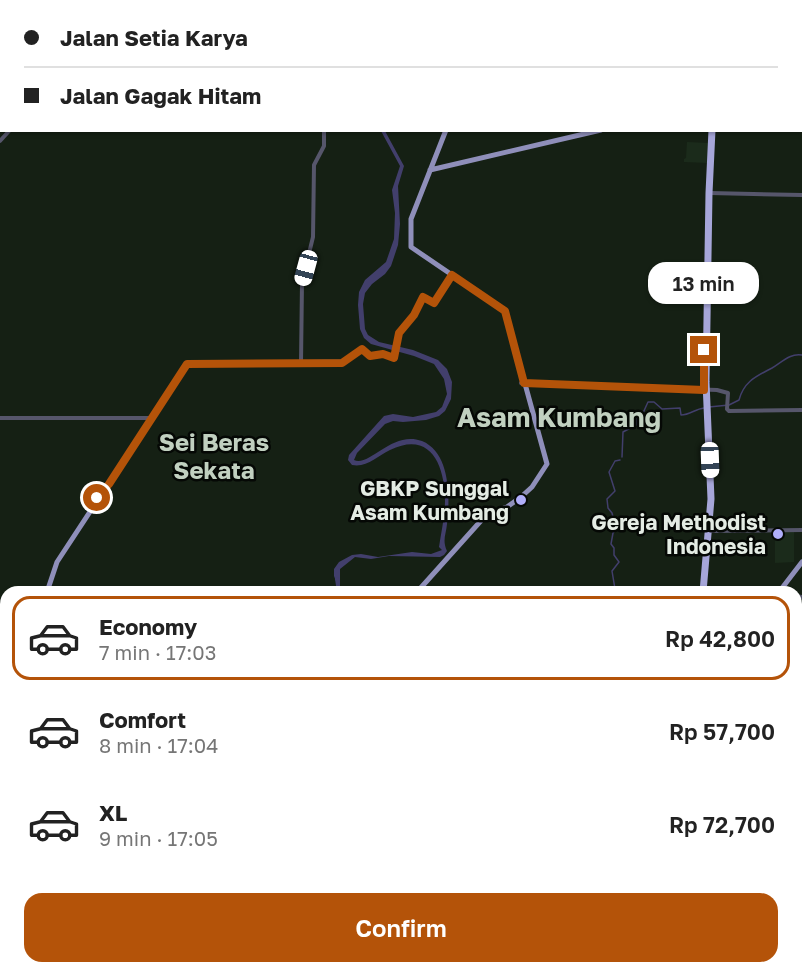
<!DOCTYPE html>
<html lang="en">
<head>
<meta charset="utf-8">
<style>
	body { margin:0; font-family:"Golos Text",sans-serif; background:#f6f6f6; color:#222; height:100vh; display:flex; flex-direction:column; font-size:22px; white-space:nowrap }
	* { box-sizing:border-box; margin:0 }
	p { font-size:20px; color:#767676 }
	.icon { flex:none; width:33px; height:33px; fill:none; stroke:currentColor; stroke-width:2; stroke-linecap:round; stroke-linejoin:round }
	.map { position:relative; flex:1; overflow:hidden }
	.details { position:absolute; left:0px; top:586px; width:802px; height:388px; display:flex; flex-direction:column; background:#fff; border-radius:18px 18px 0 0; box-shadow:0 2px 4px #0004 }
	.details>* { flex:none }
	.banner { position:absolute; left:0px; top:0px; width:802px; height:132px; box-shadow:0 2px 4px #0004; display:grid; align-content:center; height:132px; padding:0 24px; background:#fff }
	.end { position:absolute; width:27px; height:27px; margin:-14px; border:8px solid #b45309; background:#fff; box-shadow:0 0 0 3px #fff }
	.from { border-radius:50% }
	.bubble { position:absolute; height:42px; border-radius:18px; background:#fff; box-shadow:0 2px 4px #0004; font-size:20px; font-weight:600; line-height:42px; text-align:center }
	.car { position:absolute; width:18px; height:36px; margin:-18px -9px; border-radius:8px; box-shadow:0 0 4px 2px #0007; background:linear-gradient(#fff 24%,#345 0 40%,#fff 0 76%,#345 0 86%,#fff 0) }
	.banner b { display:flex; align-items:center; gap:21px; height:57px; font-size:22px }
	.banner b+b { border-top:2px solid #e0e0e0 }
	.banner i { width:15px; height:15px; background:#222 }
	ul { padding:10px 0 0; list-style:none }
	li { display:flex; align-items:center; gap:18px; height:84px; margin:0 12px 9px; padding:0 12px; border:3px solid transparent; border-radius:18px }
	li div { flex:1 }
	li b { display:block; font-size:22px }
	li em { font-style:normal; font-weight:600 }
	li.on { border-color:#b45309 }
	li>.icon { width:54px; height:54px; stroke-width:1.5 }
	.action { display:flex; gap:12px; margin-top:auto; padding:12px 24px }
	.action a { flex:1; height:69px; border-radius:18px; background:#b45309; color:#fff; font-size:24px; font-weight:600; line-height:69px; text-align:center }
	.map>svg:first-child { display:block }
	.built { fill:#1b2b1b }
	.water { fill:#423f6c }
	.lines { fill:none; stroke-linecap:round; stroke-linejoin:round }
	.stream { stroke:#423f6c; stroke-width:1.5 }
	.river { stroke:#423f6c; stroke-width:4 }
	.minor { stroke:#56566b; stroke-width:4 }
	.major { stroke:#8f8fba; stroke-width:5 }
	.highway { stroke:#a6a6d9; stroke-width:7 }
	.route { stroke:#b45309; stroke-width:8 }
	.poi-dot { fill:#b0aefa; stroke:#050805; stroke-width:2 }
	.labels { text-anchor:middle; dominant-baseline:central; stroke-width:5; stroke-linejoin:round; paint-order:stroke }
	.poi-label { font-size:21px; font-weight:bold; fill:#e4ece4; stroke:#050805; text-anchor:end }
	.quarter-label { font-size:24px; font-weight:bold; fill:#c1d0c0; stroke:#050805 }
	.district-label { font-size:27px; font-weight:bold; fill:#c1d0c0; stroke:#050805 }
</style>
</head>
<body>
<div class="map">
<svg width="802" height="974" viewBox="0 0 802 974">
	<rect width="100%" height="100%" fill="#152014"/>
	<path class="built" d="M 687,142 L 709,143 L 708,163 L 684,162 L 684,159 L 686,158 Z
		M 794,530 L 794,562 L 775,563 L 775,537 L 781,537 L 782,531 Z"/>
	<path class="water" d="M 381,131 L 385,131 L 404,166 L 398,186 L 400,224 L 398,245 L 391,266 L 385,274 L 372,284 L 365,293 L 363,304 L 365,329 L 368,335 L 379,342 L 413,350 L 438,360 L 447,369 L 452,382 L 451,399 L 445,411 L 439,416 L 426,420 L 403,422 L 393,421 L 385,424 L 357,453 L 354,460 C 370,467 392,430 422,441 C 451,453 450,499 447,524 C 446,535 442,540 447,551 L 444,555 L 440,557 L 389,556 L 371,559 L 355,557 L 340,569 L 340,586 L 343,592 L 340,592 L 334,576 L 334,569 L 339,562 L 352,555 L 361,554 L 378,557 L 412,552 L 431,554 L 442,550 L 439,547 C 441,533 445,516 445,501 C 445,466 431,430 390,450 C 377,456 367,468 352,465 L 348,460 L 349,455 L 384,416 L 393,414 L 413,417 L 436,412 L 442,407 L 447,394 L 444,379 L 434,364 L 414,356 L 371,344 L 364,338 L 360,329 L 358,305 L 359,292 L 365,280 L 386,262 L 394,239 L 395,213 L 392,190 L 400,166 Z"/>
	<g class="lines">
		<path class="stream" d="M 21,0 L 21,2
			M 0,78 L 2,75
			M 709,407 L 729,405 L 739,400 C 744,381 757,376 772,368 C 782,362 790,353 802,355
			M 622,457 L 623,432 L 636,425 L 636,413 L 643,413 L 648,402 L 654,402 L 662,409 L 680,408 L 681,415 C 690,415 695,409 704,408
			M 612,592 L 615,589 L 612,571 L 619,562 L 614,555 L 614,548 L 611,544 L 613,533 L 616,529 L 612,513 L 608,508 L 607,499 L 615,491 L 609,472 L 615,461 L 620,460"/>
		<path class="river" d="M 337,579 L 339,592
			M 0,788 L 6,790"/>
		<path class="minor" d="M 221,0 L 223,2
			M 86,2 L 87,0
			M 0,141 L 10,130
			M 710,193 L 802,195
			M 301,363 L 302,282 L 313,237 L 314,165 L 324,146 L 324,130
			M 521,383 L 717,390 L 728,393 L 727,409 L 729,411 L 802,410
			M 0,418 L 152,418
			M 708,531 L 802,530
			M 704,592 L 767,592
			M 796,596 L 802,597
			M 339,969 L 345,974"/>
		<path class="major" d="M 502,0 L 503,2
			M 801,86 L 802,86
			M 430,170 L 601,130
			M 394,358 L 399,333 L 414,315 L 422,298 L 425,297 L 434,303 L 452,275
			M 47,592 L 57,562 L 187,364 L 342,362 L 362,349 L 369,356 L 382,354 L 394,358
			M 417,592 L 487,514 L 507,507 L 521,497 L 532,487 L 547,464 L 505,311 L 411,247 L 411,219 L 446,130
			M 779,592 L 802,562
			M 0,722 L 6,708
			M 71,974 L 71,969
			M 595,974 L 595,969"/>
		<path class="highway" d="M 720,2 L 720,0
			M 703,592 L 711,499 L 706,382 L 709,193 L 712,130
			M 796,785 L 802,785"/>
	</g>
	<g class="lines">
		<path class="route" d="M 97,498 L 109,484 L 187,364 L 342,363 L 362,349 L 370,356 L 383,354 L 394,358 L 399,333 L 414,315 L 423,297 L 434,303 L 452,275 L 505,311 L 524,383 L 704,390 L 704,350"/>
	</g>
	<g class="poi-dot">
		<circle cx="521" cy="500" r="6"/>
		<circle cx="778" cy="534" r="6"/>
	</g>
	<g class="labels">
		<g class="poi-label">
			<text x="509" y="488">GBKP Sunggal<tspan x="509" dy="24">Asam Kumbang</tspan></text>
			<text x="766" y="522">Gereja Methodist<tspan x="766" dy="24">Indonesia</tspan></text>
		</g>
		<g class="quarter-label">
			<text x="214" y="441">Sei Beras<tspan x="214" dy="28">Sekata</tspan></text>
		</g>
		<g class="district-label">
			<text x="559" y="417">Asam Kumbang</text>
		</g>
	</g>
</svg>
<i class="end from" style="left:97px;top:498px"></i>
<i class="end" style="left:704px;top:350px"></i>
<div class="bubble" style="left:648px;top:262px;width:111px">13 min</div>
<i class="car" style="left:306px;top:268px;rotate:195deg"></i>
<i class="car" style="left:710px;top:460px;rotate:178deg"></i>
<div class="banner">
<b><i class="from"></i>Jalan Setia Karya</b>
<b><i></i>Jalan Gagak Hitam</b>
</div>
<section class="details">
<ul>
<li class="on"><svg class="icon" aria-label="car" viewBox="0 0 24 24"><path d="M5 17H2v-5l4-1 3-4h7l3 4 3 1v5h-3M9 17h6M6 11h13"/><circle cx="7" cy="17" r="2"/><circle cx="17" cy="17" r="2"/></svg><div><b>Economy</b><p>7 min · 17:03</p></div><em>Rp 42,800</em></li>
<li><svg class="icon" aria-label="car" viewBox="0 0 24 24"><path d="M5 17H2v-5l4-1 3-4h7l3 4 3 1v5h-3M9 17h6M6 11h13"/><circle cx="7" cy="17" r="2"/><circle cx="17" cy="17" r="2"/></svg><div><b>Comfort</b><p>8 min · 17:04</p></div><em>Rp 57,700</em></li>
<li><svg class="icon" aria-label="car" viewBox="0 0 24 24"><path d="M5 17H2v-5l4-1 3-4h7l3 4 3 1v5h-3M9 17h6M6 11h13"/><circle cx="7" cy="17" r="2"/><circle cx="17" cy="17" r="2"/></svg><div><b>XL</b><p>9 min · 17:05</p></div><em>Rp 72,700</em></li>
</ul>
<div class="action"><a>Confirm</a></div>
</section>
</div>
</body>
</html>
